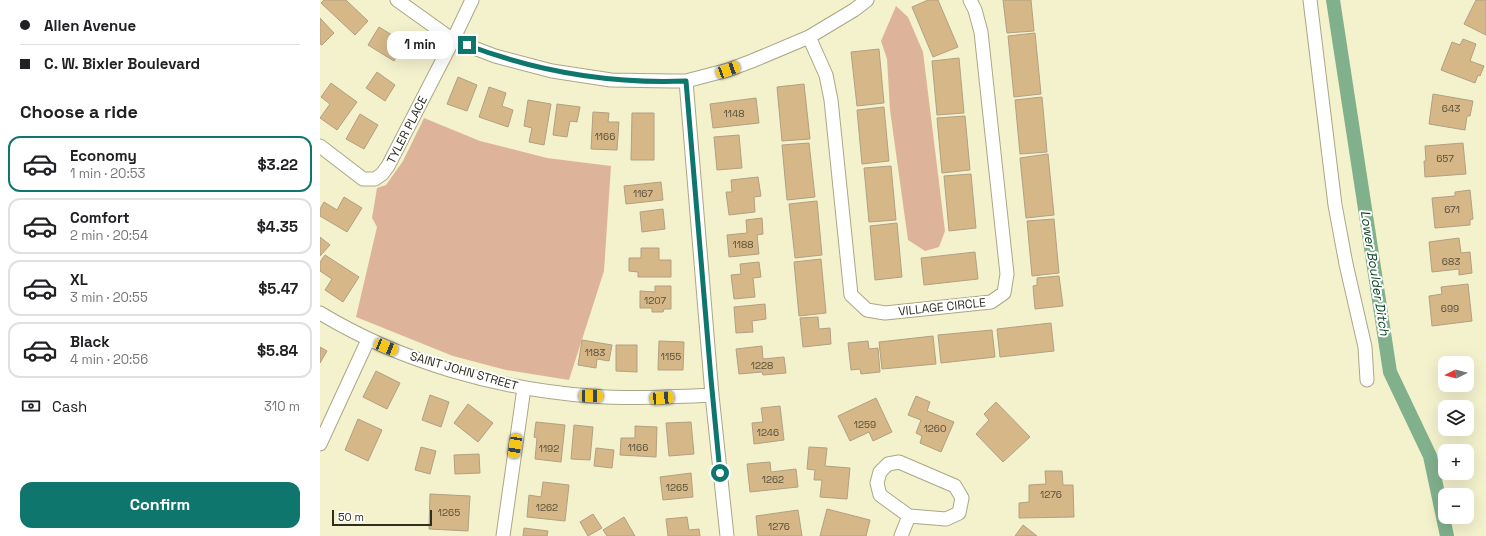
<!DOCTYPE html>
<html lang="en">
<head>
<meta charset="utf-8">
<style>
	body { margin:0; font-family:"Space Grotesk",sans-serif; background:#f6f6f6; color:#202124; height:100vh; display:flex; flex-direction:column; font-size:15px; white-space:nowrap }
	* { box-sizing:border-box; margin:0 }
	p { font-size:13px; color:#757577 }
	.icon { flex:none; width:22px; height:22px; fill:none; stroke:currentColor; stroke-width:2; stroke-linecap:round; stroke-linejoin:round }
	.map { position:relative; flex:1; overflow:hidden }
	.side { display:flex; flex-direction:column; background:#fff; width:320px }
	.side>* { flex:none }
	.banner { display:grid; align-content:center; height:88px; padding:0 20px; background:#fff }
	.needle { width:26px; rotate:264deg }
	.fabs { position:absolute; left:1118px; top:356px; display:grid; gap:8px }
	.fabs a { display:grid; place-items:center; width:36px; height:36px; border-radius:8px; background:#fff; box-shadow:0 4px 16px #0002; font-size:20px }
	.scale { position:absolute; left:12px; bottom:10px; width:100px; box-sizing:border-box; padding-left:4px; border:2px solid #2f2e20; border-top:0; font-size:11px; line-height:14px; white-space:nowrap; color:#2f2e20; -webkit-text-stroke:3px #fff; paint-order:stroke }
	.end { position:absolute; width:18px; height:18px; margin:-9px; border:5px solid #0f766e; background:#fff; box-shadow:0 0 0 2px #fff }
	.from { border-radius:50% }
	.bubble { position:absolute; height:28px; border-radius:12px; background:#fff; box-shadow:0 4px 16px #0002; font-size:13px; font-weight:800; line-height:28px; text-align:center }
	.car { position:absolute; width:12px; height:24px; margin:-12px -6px; border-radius:5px; box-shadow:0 0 3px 1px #0007; background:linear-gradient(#f5c518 24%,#345 0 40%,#f5c518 0 76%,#345 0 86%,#f5c518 0) }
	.banner b { display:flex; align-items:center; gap:14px; height:38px; font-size:15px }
	.banner b+b { border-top:1px solid #e0e0e0 }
	.banner i { width:10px; height:10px; background:#202124 }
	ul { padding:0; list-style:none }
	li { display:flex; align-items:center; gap:12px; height:56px; margin:0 8px 6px; padding:0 12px; border:2px solid #e0e0e0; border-radius:12px }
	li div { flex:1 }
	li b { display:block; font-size:15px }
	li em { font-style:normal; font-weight:800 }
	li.current { border-color:#0f766e }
	li>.icon { width:36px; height:36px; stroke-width:1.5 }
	h2 { padding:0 20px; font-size:18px; line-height:48px }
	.pay { display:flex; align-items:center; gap:10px; height:44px; padding:0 20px; font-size:15px }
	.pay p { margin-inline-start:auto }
	.button { display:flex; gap:8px; margin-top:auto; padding:8px 20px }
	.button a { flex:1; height:46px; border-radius:12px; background:#0f766e; color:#fff; font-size:16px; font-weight:800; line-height:46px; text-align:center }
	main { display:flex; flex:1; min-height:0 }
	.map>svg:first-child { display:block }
	.green { fill:#ddb49a }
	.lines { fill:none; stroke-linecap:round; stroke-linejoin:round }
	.canal { stroke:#81b08d; stroke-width:14 }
	.building { fill:#d5b788; stroke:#b2a082 }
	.minor-casing { stroke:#aaa786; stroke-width:15 }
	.minor { stroke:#fff; stroke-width:13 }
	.route { stroke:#0f766e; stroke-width:5 }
	.labels { text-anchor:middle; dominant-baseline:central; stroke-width:4; stroke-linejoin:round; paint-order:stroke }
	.number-label { font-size:10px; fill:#58503a }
	.street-label { font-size:12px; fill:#2f2e20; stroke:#fff }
	.water-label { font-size:13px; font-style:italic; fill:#043e1d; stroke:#fff }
</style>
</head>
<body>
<main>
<section class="side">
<div class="banner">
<b><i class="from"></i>Allen Avenue</b>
<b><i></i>C. W. Bixler Boulevard</b>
</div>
<h2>Choose a ride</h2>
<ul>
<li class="current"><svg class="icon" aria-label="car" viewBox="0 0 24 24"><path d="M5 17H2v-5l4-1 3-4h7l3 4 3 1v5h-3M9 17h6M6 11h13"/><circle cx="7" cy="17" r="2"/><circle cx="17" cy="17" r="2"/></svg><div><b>Economy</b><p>1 min · 20:53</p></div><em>$3.22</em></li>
<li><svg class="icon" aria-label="car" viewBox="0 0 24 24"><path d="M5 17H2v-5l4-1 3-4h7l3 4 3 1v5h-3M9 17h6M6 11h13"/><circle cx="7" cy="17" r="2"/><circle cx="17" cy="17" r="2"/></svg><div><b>Comfort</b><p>2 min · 20:54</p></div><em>$4.35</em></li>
<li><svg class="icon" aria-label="car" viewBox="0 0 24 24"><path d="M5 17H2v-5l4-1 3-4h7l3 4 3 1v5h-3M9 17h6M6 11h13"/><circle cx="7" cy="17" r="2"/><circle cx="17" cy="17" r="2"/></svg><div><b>XL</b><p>3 min · 20:55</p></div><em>$5.47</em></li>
<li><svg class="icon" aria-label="car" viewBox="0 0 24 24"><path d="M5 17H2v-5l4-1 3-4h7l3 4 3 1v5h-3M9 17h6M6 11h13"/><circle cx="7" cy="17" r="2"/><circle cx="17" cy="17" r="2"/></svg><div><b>Black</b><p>4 min · 20:56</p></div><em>$5.84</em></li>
</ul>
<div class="pay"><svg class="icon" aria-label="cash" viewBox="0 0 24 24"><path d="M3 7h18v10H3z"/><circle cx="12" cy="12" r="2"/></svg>Cash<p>310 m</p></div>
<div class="button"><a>Confirm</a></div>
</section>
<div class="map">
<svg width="1166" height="536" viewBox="0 0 1166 536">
	<rect width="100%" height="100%" fill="#f4f1cd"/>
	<path class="green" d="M 576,6 L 588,17 L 603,52 L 625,231 L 619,247 L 605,251 L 588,240 L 570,110 L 567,59 L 561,41 Z
		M 104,118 L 160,141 L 227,158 L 291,166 L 284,271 L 249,380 L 186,370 L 133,356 L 36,317 L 57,227 L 52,218 L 57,188 L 66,185 L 83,161 Z"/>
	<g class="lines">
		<path class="canal" d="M 1013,0 L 1070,372 L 1110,456 L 1127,536"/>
	</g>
	<path class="building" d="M 4,0 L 26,0 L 48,21 L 35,35 L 1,3 Z
		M 608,0 L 618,0 L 638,47 L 613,57 L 592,7 Z
		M 683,0 L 711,0 L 714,31 L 687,33 Z
		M 1156,0 L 1166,0 L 1166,35 L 1144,24 Z
		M 0,18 L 14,33 L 2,45 L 0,44 Z
		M 59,27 L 85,43 L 74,61 L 48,45 Z
		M 715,33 L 721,94 L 694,97 L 688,36 Z
		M 1143,39 L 1156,44 L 1150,61 L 1164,66 L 1160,76 L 1158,75 L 1155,83 L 1121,70 L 1132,42 L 1140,45 Z
		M 559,49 L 564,103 L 537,106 L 531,52 Z
		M 639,58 L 644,113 L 617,115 L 612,61 Z
		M 57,72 L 75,85 L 65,101 L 46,88 Z
		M 138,77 L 157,85 L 147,111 L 127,104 Z
		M 11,83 L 37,102 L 17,130 L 0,118 L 10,104 L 1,97 Z
		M 484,84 L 490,139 L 462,141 L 457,87 Z
		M 169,87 L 186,93 L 182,106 L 193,110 L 188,127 L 159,117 Z
		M 1113,94 L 1153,101 L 1150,116 L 1147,116 L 1145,130 L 1109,124 Z
		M 722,97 L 727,152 L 700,154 L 695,100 Z
		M 436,98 L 439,123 L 393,128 L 390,104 Z
		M 208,100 L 231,104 L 224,145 L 209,142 L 212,128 L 204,126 Z
		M 237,104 L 260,107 L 257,122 L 250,121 L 247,137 L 233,135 Z
		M 564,107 L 569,161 L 542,164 L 537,110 Z
		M 273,112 L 289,113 L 288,122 L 299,122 L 297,150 L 271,149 Z
		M 312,113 L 334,113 L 334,160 L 311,160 Z
		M 40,114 L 58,125 L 44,149 L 26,139 Z
		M 645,116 L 650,170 L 622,173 L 617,118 Z
		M 419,135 L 422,168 L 397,170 L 394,137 Z
		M 489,143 L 495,197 L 467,200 L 462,145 Z
		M 1143,143 L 1146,174 L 1105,177 L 1104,161 L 1106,161 L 1105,146 Z
		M 728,154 L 734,215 L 706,218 L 700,158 Z
		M 571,166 L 576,220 L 549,222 L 544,168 Z
		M 651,174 L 656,228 L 629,231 L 624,176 Z
		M 438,177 L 441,196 L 434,197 L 435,212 L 409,215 L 406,192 L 412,192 L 411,180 Z
		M 341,182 L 343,200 L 306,204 L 304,186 Z
		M 1150,190 L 1153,219 L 1150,220 L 1150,225 L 1115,228 L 1112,198 L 1135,196 L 1135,192 Z
		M 24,197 L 42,208 L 27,232 L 0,216 L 0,209 L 4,202 L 17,210 Z
		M 497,201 L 502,255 L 475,258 L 469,204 Z
		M 343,209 L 345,229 L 322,232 L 320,212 Z
		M 442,218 L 443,234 L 437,235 L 439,254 L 409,257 L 407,235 L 427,233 L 426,220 Z
		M 734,219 L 739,273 L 712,276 L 707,221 Z
		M 577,223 L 582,277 L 555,280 L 550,226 Z
		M 0,237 L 10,245 L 0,256 Z
		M 1139,238 L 1141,253 L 1150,252 L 1152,273 L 1139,275 L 1139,269 L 1112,272 L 1109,242 Z
		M 321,248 L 339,248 L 339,260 L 351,260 L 351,277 L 318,277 L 318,272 L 309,271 L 309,258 L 321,258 Z
		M 655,252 L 658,279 L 604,285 L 601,258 Z
		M 5,255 L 39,277 L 23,302 L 5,290 L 12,279 L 0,271 L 0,262 Z
		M 501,259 L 506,313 L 479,316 L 474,262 Z
		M 439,262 L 441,277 L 433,278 L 435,297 L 414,299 L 411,275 L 421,274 L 420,264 Z
		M 739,276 L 743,306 L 715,309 L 713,286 L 717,285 L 717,278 Z
		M 1148,284 L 1152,321 L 1112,326 L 1109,296 L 1122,294 L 1121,287 Z
		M 335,286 L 351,286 L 351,309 L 344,309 L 343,312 L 332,312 L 332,308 L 320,308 L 320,291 L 335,292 Z
		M 445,304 L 446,319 L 432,321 L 433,332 L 416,333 L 414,307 Z
		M 498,317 L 499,329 L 510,328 L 511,344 L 483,347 L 480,318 Z
		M 731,323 L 734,351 L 680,357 L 677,329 Z
		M 672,330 L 675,357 L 621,363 L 618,335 Z
		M 613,336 L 616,364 L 562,369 L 559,342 Z
		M 262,340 L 292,345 L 289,361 L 277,359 L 276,368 L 258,365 Z
		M 339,341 L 364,342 L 363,370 L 338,370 Z
		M 548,341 L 549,349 L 558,348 L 560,372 L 541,374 L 540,369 L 531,370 L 528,343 Z
		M 296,345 L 317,345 L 317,372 L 296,371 Z
		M 442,346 L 443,359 L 464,357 L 466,373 L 443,375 L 442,372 L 419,374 L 416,349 Z
		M 0,347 L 7,351 L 0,363 Z
		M 56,371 L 80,383 L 67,409 L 43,397 Z
		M 110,395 L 129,402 L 121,427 L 102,420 Z
		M 596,396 L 610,402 L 607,411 L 634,422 L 621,452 L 600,443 L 602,436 L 596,433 L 601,420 L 588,415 Z
		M 556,398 L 572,432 L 553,441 L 549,432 L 530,441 L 518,416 Z
		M 676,402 L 710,437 L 683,462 L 656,434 L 669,420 L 664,414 Z
		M 148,404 L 173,423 L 158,442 L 134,423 Z
		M 460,406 L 464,440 L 434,444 L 432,423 L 443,422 L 441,408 Z
		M 38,419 L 62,430 L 48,461 L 25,450 Z
		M 216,422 L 245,425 L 241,462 L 215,459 L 217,438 L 214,437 Z
		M 371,422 L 374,454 L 349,456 L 346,423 Z
		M 254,425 L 273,427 L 270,460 L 251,459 Z
		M 315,426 L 337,427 L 336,457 L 300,455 L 301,438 L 315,438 Z
		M 101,447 L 116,451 L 110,474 L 95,470 Z
		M 489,447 L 507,448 L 505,466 L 530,468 L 527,499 L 500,497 L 502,480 L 494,480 L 495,470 L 487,469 Z
		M 276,448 L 294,450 L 292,468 L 274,466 Z
		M 159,454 L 160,473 L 135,474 L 134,455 Z
		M 450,462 L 451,472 L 476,469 L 478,487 L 430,492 L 427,464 Z
		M 725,471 L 742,471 L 743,485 L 753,485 L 754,517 L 699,518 L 699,503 L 709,502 L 709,485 L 726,484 Z
		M 371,473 L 373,497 L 343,500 L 340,477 Z
		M 223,482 L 249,485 L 245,521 L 207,517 L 209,495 L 221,497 Z
		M 110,494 L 150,496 L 148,531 L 109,529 Z
		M 507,509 L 550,520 L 546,536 L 500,536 Z
		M 478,510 L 482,536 L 438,536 L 436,516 Z
		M 273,514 L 282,528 L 268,536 L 260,522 Z
		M 304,517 L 315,536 L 287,536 L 283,530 Z
		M 367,517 L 369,530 L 379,529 L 380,536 L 348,536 L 346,519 Z
		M 703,525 L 717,536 L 695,536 Z
		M 204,528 L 228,531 L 227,536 L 203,536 Z"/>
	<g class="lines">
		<g class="minor-casing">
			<path id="minor" d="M 77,0 L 133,40 L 175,56 L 232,71 L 291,80 L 351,81 L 366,81 L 408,70 L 432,61 L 489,37 L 534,10 L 547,0
				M 990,0 L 1015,205 L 1026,264 L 1045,347 L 1047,380
				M 489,37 L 506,75 L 511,100 L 531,295 L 547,310 L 565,313 L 671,302 L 684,293 L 687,274 L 661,32 L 655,10 L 650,0
				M 366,81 L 392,395 L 407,536
				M 0,146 L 43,179 L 55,179 L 62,174 L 68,166 L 133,40 L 152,0
				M 0,313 C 81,362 177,389 271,396 C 311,399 352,397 392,395
				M 0,444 L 48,340
				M 579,462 L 635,486 L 642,498 L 639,513 L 626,519 L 589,516 L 560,495 L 557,483 L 560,472 L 568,464 Z
				M 183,536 L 204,388
				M 581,536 L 589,516"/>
		</g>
		<use href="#minor" class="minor"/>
	</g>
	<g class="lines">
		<path class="route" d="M 147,45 C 218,72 290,84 366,81 L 391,379 L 400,473"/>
	</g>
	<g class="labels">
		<g class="number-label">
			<text x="1131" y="108">643</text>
			<text x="414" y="113">1148</text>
			<text x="285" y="136">1166</text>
			<text x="1125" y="158">657</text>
			<text x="323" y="193">1167</text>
			<text x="1132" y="209">671</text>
			<text x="423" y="244">1188</text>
			<text x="1131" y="261">683</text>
			<text x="335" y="300">1207</text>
			<text x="1130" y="308">699</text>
			<text x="275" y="352">1183</text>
			<text x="351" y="356">1155</text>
			<text x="442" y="365">1228</text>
			<text x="545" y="424">1259</text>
			<text x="615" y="428">1260</text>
			<text x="448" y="432">1246</text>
			<text x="318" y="447">1166</text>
			<text x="229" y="448">1192</text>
			<text x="453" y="479">1262</text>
			<text x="357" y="487">1265</text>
			<text x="731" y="494">1276</text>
			<text x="227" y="507">1262</text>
			<text x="129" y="512">1265</text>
			<text x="459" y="526">1276</text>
		</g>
		<g class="street-label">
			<text transform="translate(87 130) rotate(-63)">TYLER PLACE</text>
			<text transform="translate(622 307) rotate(-6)">VILLAGE CIRCLE</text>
			<text transform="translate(144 371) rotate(16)">SAINT JOHN STREET</text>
		</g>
		<g class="water-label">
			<text transform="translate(1055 273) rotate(81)">Lower Boulder Ditch</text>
		</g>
	</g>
</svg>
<div class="fabs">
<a><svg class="needle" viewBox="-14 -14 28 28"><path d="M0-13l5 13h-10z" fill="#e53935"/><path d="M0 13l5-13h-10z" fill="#757577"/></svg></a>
<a><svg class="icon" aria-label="layers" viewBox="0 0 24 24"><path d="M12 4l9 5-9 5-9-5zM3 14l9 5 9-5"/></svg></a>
<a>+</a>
<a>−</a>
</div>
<div class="scale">50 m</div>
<i class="end from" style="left:400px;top:473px"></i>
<i class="end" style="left:147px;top:45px"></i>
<div class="bubble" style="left:67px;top:31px;width:66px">1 min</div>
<i class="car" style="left:408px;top:70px;rotate:70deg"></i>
<i class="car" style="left:66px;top:347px;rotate:112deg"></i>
<i class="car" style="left:271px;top:396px;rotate:91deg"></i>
<i class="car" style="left:342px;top:398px;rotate:86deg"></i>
<i class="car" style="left:195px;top:446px;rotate:189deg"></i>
</div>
</main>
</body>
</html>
